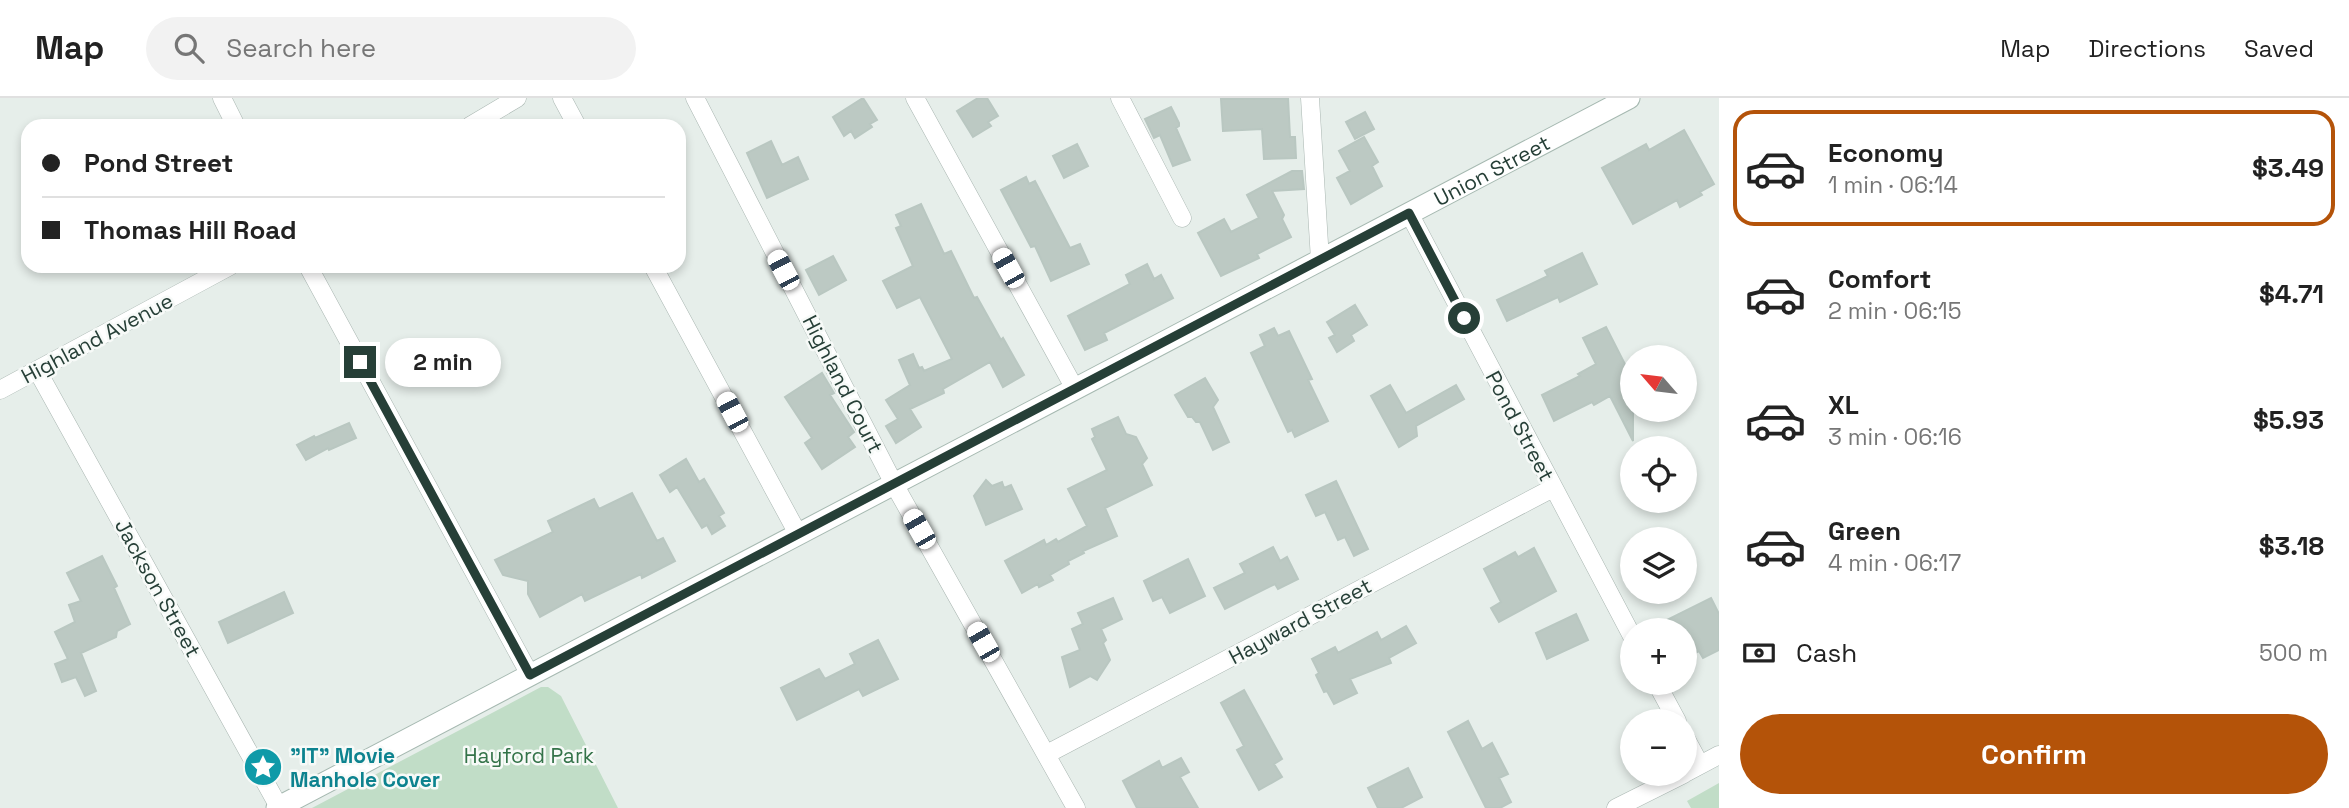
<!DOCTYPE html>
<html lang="en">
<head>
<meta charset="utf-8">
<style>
	body { margin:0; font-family:"Space Grotesk",sans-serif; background:#f2f2f2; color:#222; height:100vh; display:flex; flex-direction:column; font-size:26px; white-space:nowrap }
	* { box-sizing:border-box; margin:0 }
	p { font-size:23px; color:#767676 }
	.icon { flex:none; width:38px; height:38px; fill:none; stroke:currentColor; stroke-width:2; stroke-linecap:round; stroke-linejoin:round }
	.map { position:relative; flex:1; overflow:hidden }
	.details { display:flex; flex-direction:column; background:#fff; width:630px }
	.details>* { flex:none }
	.guide { position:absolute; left:21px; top:21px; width:665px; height:154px; border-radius:21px; box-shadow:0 4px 10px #0003; display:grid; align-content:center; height:154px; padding:0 21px; background:#fff }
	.needle { width:46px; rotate:298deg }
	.tools { position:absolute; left:1620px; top:247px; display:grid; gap:14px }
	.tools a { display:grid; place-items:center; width:77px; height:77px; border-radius:50%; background:#fff; box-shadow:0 4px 10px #0003; font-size:35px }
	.end { position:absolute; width:32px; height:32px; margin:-16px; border:9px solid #263f37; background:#fff; box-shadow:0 0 0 4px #fff }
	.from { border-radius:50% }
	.bubble { position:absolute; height:49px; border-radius:24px; background:#fff; box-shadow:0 4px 10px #0003; font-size:23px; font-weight:700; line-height:49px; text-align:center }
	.car { position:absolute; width:21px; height:42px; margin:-21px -10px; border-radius:9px; box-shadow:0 0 5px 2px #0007; background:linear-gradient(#fff 24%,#345 0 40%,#fff 0 76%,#345 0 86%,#fff 0) }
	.guide b { display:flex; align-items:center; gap:24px; height:66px; font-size:26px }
	.guide b+b { border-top:2px solid #e0e0e0 }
	.guide i { width:18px; height:18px; background:#222 }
	ul { padding:12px 0 0; list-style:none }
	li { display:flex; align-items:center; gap:21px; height:116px; margin:0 14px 10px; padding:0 7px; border:4px solid transparent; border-radius:21px }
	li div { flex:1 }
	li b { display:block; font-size:26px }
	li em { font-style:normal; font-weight:700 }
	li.selected { border-color:#b45309 }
	li>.icon { width:63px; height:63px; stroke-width:1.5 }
	.pay { display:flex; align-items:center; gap:18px; height:77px; padding:0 21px; font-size:26px }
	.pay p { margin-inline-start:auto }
	.action { display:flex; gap:14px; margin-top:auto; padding:14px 21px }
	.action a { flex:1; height:80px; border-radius:42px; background:#b45309; color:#fff; font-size:28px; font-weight:700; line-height:80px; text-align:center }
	header { display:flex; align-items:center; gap:42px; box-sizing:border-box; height:98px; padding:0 35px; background:#fff; border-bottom:2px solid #e0e0e0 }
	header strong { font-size:33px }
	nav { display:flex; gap:38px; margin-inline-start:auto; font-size:24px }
	.search { width:490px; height:63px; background:#f2f2f2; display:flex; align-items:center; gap:18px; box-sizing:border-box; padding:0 24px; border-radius:38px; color:#767676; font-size:26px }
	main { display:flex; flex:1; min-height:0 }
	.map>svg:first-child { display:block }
	.green { fill:#c1ddc7 }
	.building { fill:#bcc9c3; stroke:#b9c7c1; stroke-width:2 }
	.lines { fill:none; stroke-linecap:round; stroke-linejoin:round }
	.minor-casing { stroke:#a9b6b1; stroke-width:19 }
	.secondary-casing { stroke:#a6b9b1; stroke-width:23 }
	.minor { stroke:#fff; stroke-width:18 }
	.secondary { stroke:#fff; stroke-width:21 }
	.route { stroke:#263f37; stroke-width:9 }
	.labels { text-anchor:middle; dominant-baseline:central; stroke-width:5; stroke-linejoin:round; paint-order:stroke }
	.street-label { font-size:21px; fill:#263f37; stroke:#f7faf8 }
	.culture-label { font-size:21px; font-weight:bold; fill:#0d838f; stroke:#f7faf8; text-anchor:start }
	.park-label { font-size:21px; fill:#347349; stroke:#f7faf8 }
</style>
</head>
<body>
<header>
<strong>Map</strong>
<div class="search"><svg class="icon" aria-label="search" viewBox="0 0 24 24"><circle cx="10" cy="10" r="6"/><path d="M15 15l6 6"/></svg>Search here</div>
<nav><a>Map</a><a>Directions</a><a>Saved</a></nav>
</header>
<main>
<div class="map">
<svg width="1719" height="710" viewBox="0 0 1719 710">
	<rect width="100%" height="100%" fill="#e6eeea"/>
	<path class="green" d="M 541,589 L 548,589 L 561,598 L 618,710 L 312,710 Z
		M 1719,685 L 1719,710 L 1691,710 L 1687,703 Z"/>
	<path class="building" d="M 863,0 L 877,22 L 870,26 L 872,29 L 855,40 L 851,33 L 844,38 L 833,19 Z
		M 978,0 L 987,0 L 998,18 L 988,24 L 991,28 L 973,39 L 957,13 Z
		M 1288,0 L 1290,39 L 1295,39 L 1296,60 L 1264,61 L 1262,31 L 1223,33 L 1221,1 Z
		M 1171,9 L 1179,25 L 1179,28 L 1176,30 L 1190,62 L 1173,68 L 1160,37 L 1154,40 L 1145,21 Z
		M 1365,14 L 1374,31 L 1355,41 L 1346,24 Z
		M 1684,32 L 1714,86 L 1700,94 L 1702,97 L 1680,109 L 1677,102 L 1633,126 L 1602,70 L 1646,46 L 1649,52 Z
		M 1364,39 L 1378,64 L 1372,68 L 1382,88 L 1351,106 L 1337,80 L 1350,73 L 1339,53 Z
		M 771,43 L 782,67 L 798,59 L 808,81 L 767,100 L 747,55 Z
		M 1077,46 L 1088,68 L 1064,80 L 1053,58 Z
		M 1292,73 L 1302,73 L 1304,91 L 1272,93 L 1284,117 L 1282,121 L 1291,139 L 1257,156 L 1259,160 L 1221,178 L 1198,135 L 1224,121 L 1231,134 L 1259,120 L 1247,97 Z
		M 1026,79 L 1029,86 L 1035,83 L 1070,150 L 1080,146 L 1089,166 L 1051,183 L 1035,148 L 1031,149 L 1001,92 Z
		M 921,106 L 944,156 L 951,153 L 974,200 L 977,199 L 1001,242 L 1003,240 L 1024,277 L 1003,289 L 990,264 L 943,291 L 944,295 L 910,311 L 921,329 L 896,345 L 886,328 L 898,321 L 886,302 L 910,287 L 899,262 L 913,256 L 919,270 L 922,269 L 924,273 L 952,261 L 920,199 L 897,210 L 883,183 L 913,168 L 896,130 L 901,128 L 896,117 Z
		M 1582,155 L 1597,186 L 1560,204 L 1558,199 L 1507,223 L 1497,202 L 1548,178 L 1545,173 Z
		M 833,158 L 846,182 L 819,197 L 806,172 Z
		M 1147,166 L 1154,181 L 1161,177 L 1173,200 L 1104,235 L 1107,242 L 1085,252 L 1068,218 L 1130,186 L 1126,177 Z
		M 1355,207 L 1367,227 L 1351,237 L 1354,243 L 1337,254 L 1329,240 L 1335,237 L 1327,224 Z
		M 1606,229 L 1633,282 L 1633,343 L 1610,298 L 1594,307 L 1592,304 L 1554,323 L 1542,297 L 1580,278 L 1578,276 L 1596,266 L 1583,240 Z
		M 1274,230 L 1278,238 L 1289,233 L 1312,281 L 1308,282 L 1328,323 L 1295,339 L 1292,332 L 1288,334 L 1251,255 L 1265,248 L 1260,237 Z
		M 822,275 L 834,295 L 830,297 L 854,334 L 848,339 L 855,349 L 822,371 L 805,345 L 812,340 L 785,299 Z
		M 1205,280 L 1218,302 L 1213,309 L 1229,344 L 1213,352 L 1200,324 L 1196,324 L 1192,319 L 1188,319 L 1175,297 Z
		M 1390,287 L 1406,315 L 1456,287 L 1464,301 L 1416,328 L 1417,338 L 1399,349 L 1371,298 Z
		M 1118,319 L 1126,336 L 1136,339 L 1147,360 L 1142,366 L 1152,387 L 1105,410 L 1117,438 L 1083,453 L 1084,455 L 1068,463 L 1069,466 L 1050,477 L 1053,482 L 1039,489 L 1038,486 L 1022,495 L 1005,463 L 1044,442 L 1046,447 L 1056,441 L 1058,444 L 1087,428 L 1068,391 L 1107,372 L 1092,341 L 1095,339 L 1092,331 Z
		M 349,325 L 356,340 L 329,352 L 328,350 L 306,362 L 297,347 L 314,338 L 315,340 Z
		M 686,361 L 699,384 L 704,381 L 724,415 L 719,418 L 725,428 L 712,436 L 707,427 L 702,430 L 677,389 L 670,394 L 660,377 Z
		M 986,382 L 992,388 L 1002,384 L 1004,390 L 1011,387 L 1022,411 L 986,427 L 974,398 Z
		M 1336,383 L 1368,451 L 1354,458 L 1345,439 L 1338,442 L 1325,414 L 1316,418 L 1306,397 Z
		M 632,395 L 657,443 L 663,440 L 675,463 L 642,480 L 641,476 L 585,503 L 582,496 L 540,519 L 528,496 L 528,483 L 503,477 L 495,462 L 553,434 L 548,423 L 594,401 L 599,411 Z
		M 1273,449 L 1280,463 L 1287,459 L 1298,481 L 1278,491 L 1275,486 L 1225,511 L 1214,490 L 1245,475 L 1240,466 Z
		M 1534,450 L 1556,493 L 1499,524 L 1491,510 L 1501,504 L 1484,471 L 1515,454 L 1518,459 Z
		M 102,458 L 117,488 L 114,490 L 130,526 L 117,533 L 116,539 L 81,555 L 96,593 L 85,598 L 76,579 L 62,584 L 55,566 L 68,561 L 55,534 L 75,524 L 69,507 L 81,503 L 67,475 Z
		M 1188,461 L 1205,498 L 1170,515 L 1162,499 L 1153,503 L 1144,483 Z
		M 284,494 L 293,515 L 228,545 L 219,524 Z
		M 1113,500 L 1122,521 L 1101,531 L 1106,542 L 1103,545 L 1110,562 L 1097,582 L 1090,578 L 1070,589 L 1062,559 L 1080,552 L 1072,531 L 1083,526 L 1078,515 Z
		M 1711,500 L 1719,516 L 1719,552 L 1703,560 L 1699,553 L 1685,560 L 1685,532 L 1647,532 Z
		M 1576,516 L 1588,542 L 1547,561 L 1536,535 Z
		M 1406,528 L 1416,545 L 1389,560 L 1391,565 L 1350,581 L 1357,595 L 1334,606 L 1327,593 L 1324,594 L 1316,577 L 1319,575 L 1312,561 L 1335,549 L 1338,555 L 1377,534 L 1381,542 Z
		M 878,542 L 898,581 L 863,598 L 859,591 L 797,622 L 781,590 L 819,571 L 825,581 L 855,566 L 850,556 Z
		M 1244,592 L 1282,661 L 1274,666 L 1282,679 L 1259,692 L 1237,652 L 1244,648 L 1221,605 Z
		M 1468,623 L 1482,651 L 1492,645 L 1508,676 L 1499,680 L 1511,704 L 1500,710 L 1486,710 L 1448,634 Z
		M 1181,660 L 1189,674 L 1180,679 L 1198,710 L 1137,710 L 1123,683 L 1159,663 L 1162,670 Z
		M 1408,670 L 1422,699 L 1401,710 L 1378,710 L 1368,690 Z"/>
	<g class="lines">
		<g class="minor-casing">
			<path id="minor" d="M 222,0 L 236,28
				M 562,0 L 577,28
				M 695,0 L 894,386 L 1076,710
				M 915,0 L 1075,291
				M 1120,0 L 1182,120
				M 1310,0 L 1320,162
				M 470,28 L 517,0
				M 1409,115 L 1633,540
				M 308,168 L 530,577
				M 653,168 L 798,436
				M 37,272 L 279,709
				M 0,292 L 230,168
				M 1656,584 L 1677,623
				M 1685,639 L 1700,667
				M 1047,656 L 1553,390
				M 1685,675 L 1719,657
				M 1616,710 L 1684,676"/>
		</g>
		<g class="secondary-casing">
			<g id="secondary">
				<path id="s1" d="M 277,710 L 1629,0"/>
			</g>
		</g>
		<use href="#minor" class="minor"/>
		<use href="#secondary" class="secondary"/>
	</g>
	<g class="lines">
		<path class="route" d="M 360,264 L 530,577 L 1409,115 L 1464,220"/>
	</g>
	<defs>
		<g id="sight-disc" transform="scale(2.0125)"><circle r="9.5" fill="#0f9aa8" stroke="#f7faf8"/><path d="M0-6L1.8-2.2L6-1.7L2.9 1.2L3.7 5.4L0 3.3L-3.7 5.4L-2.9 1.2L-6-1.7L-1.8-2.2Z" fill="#fff"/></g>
	</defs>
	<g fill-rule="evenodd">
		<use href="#sight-disc" x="263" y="669"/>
	</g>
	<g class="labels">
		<g class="street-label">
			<text stroke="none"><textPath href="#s1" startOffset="1372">Union Street</textPath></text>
			<text transform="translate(97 240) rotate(-28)">Highland Avenue</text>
			<text transform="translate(843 286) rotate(63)">Highland Court</text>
			<text transform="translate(1520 328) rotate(62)">Pond Street</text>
			<text transform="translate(158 490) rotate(61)">Jackson Street</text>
			<text transform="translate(1300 523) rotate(-28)">Hayward Street</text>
		</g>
		<g class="culture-label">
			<text x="290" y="657">"IT" Movie<tspan x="290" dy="24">Manhole Cover</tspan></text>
		</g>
		<g class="park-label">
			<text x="529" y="657">Hayford Park</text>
		</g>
	</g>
</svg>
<div class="tools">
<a><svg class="needle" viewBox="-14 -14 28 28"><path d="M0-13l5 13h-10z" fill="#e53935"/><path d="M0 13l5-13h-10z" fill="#767676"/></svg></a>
<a><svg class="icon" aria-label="locate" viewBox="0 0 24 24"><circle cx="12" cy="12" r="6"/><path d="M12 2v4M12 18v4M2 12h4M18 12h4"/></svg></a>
<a><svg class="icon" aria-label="layers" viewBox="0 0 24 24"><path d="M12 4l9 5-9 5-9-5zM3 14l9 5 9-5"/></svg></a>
<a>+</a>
<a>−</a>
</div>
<i class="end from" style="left:1464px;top:220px"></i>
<i class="end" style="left:360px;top:264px"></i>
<div class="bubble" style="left:385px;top:240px;width:116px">2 min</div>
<i class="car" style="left:1008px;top:170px;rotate:331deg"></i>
<i class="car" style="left:783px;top:172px;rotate:332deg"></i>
<i class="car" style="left:732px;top:314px;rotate:332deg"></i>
<i class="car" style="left:919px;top:431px;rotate:330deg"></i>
<i class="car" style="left:983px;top:544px;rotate:330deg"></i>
<div class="guide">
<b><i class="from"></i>Pond Street</b>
<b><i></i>Thomas Hill Road</b>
</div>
</div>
<section class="details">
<ul>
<li class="selected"><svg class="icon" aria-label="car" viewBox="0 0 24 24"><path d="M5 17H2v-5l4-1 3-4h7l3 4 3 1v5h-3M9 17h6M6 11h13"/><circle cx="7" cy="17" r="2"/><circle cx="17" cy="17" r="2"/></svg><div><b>Economy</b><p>1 min · 06:14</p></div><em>$3.49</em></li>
<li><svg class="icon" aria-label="car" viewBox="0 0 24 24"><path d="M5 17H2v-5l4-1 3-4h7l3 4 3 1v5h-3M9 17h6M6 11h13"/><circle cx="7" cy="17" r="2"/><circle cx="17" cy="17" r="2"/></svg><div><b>Comfort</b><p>2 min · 06:15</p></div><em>$4.71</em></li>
<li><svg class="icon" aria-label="car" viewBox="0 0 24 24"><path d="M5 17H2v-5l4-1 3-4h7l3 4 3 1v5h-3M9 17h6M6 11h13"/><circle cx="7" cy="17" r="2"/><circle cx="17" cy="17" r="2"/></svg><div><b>XL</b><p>3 min · 06:16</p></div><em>$5.93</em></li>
<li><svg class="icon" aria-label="car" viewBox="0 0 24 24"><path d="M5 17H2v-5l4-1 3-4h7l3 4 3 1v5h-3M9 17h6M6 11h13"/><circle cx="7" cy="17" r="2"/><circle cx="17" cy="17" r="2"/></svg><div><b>Green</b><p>4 min · 06:17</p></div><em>$3.18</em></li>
</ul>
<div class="pay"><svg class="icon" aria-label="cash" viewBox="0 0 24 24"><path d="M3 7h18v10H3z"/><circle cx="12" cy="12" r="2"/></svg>Cash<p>500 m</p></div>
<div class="action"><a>Confirm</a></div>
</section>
</main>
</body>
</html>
